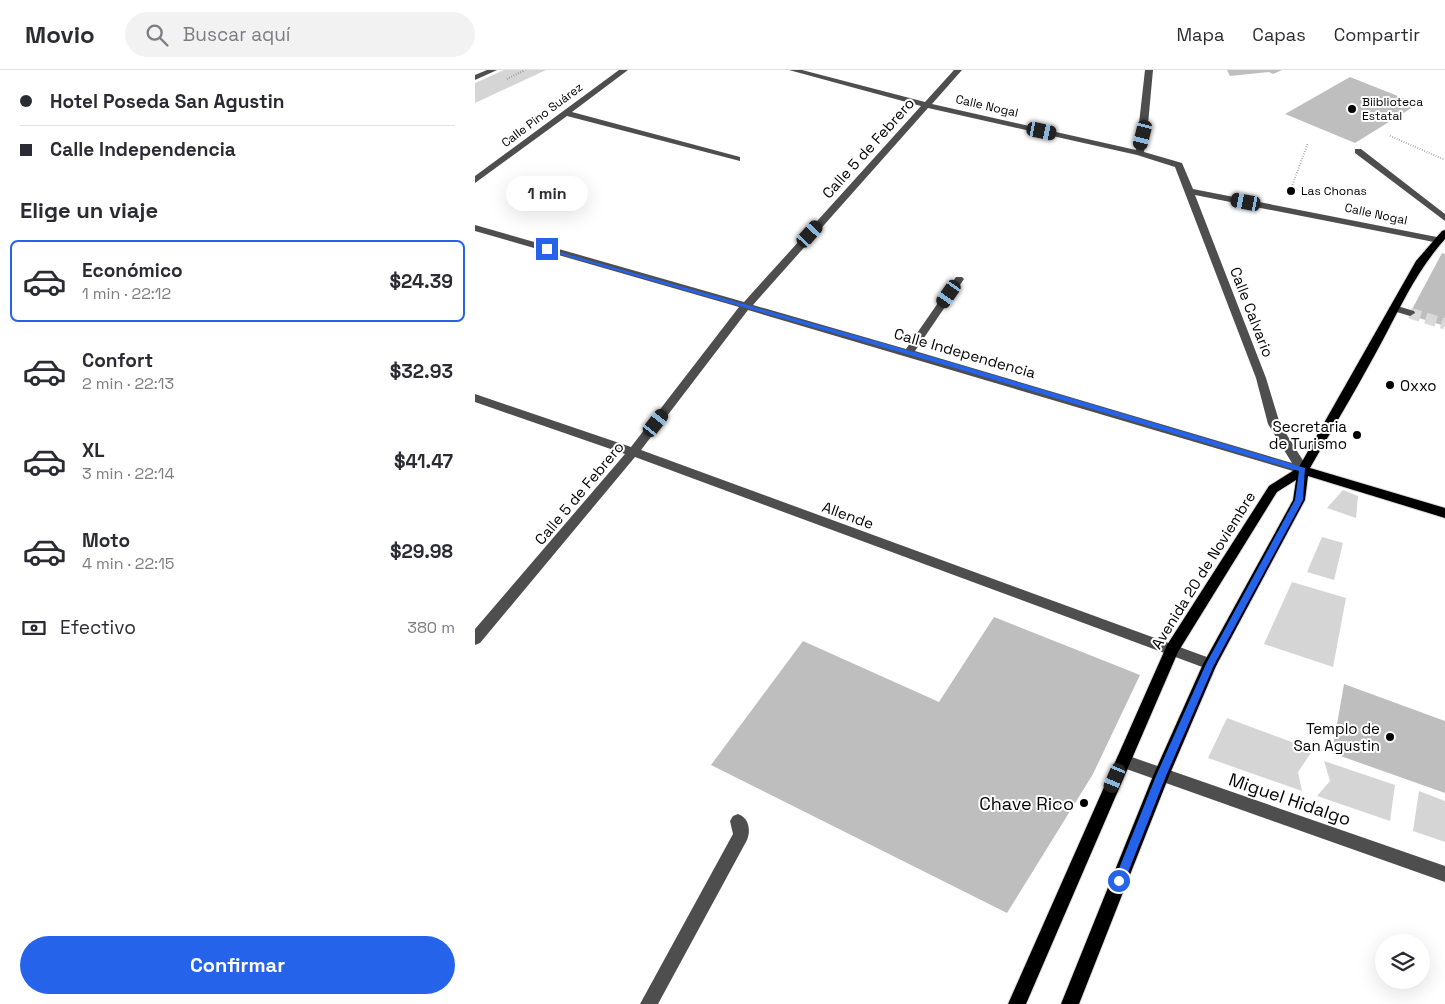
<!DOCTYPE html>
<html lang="es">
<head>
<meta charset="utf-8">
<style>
	body { margin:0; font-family:"Space Grotesk",sans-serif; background:#f2f2f3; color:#2b2b33; height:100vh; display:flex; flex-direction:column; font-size:19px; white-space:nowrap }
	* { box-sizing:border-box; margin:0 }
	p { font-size:16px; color:#7c7c81 }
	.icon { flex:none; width:28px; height:28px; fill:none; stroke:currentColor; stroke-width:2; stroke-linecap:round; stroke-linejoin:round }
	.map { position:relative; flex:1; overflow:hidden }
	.sheet { display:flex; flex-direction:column; background:#fff; width:475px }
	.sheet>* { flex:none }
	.guide { display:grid; align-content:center; height:110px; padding:0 20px; background:#fff }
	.fabs { position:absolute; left:900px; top:864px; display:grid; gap:10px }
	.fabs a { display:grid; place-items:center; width:55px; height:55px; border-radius:50%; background:#fff; box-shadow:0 5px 20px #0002; font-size:25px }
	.end { position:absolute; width:22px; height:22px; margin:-11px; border:6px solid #2563eb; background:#fff; box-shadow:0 0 0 2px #fff }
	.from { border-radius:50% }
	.bubble { position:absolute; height:35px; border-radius:18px; background:#fff; box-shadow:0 5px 20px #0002; font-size:16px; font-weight:600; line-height:35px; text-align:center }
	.car { position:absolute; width:15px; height:30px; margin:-15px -8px; border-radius:6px; box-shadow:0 0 4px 1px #0007; background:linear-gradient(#222 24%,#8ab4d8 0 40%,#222 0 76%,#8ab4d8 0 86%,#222 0) }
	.guide b { display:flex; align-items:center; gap:18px; height:48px; font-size:19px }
	.guide b+b { border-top:1px solid #e1e1e2 }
	.guide i { width:12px; height:12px; background:#2b2b33 }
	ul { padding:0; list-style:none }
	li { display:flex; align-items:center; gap:15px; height:82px; margin:0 10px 8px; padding:0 10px; border:2px solid transparent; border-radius:8px }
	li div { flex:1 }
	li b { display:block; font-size:19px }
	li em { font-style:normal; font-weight:600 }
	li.on { border-color:#2563eb }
	li>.icon { width:45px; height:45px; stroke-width:1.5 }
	h2 { padding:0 20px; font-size:22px; line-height:60px }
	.pay { display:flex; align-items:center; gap:12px; height:55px; padding:0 20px; font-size:19px }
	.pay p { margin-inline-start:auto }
	.primary-button { display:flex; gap:10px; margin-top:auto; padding:10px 20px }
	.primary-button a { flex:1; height:58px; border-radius:30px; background:#2563eb; color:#fff; font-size:20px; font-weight:600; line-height:58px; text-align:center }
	header { display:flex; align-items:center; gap:30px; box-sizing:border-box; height:70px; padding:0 25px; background:#fff; border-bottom:1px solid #e1e1e2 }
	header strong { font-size:24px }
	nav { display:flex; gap:28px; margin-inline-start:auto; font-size:18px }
	.search { width:350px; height:45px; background:#f2f2f3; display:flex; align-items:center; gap:12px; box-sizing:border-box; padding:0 18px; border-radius:28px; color:#7c7c81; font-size:19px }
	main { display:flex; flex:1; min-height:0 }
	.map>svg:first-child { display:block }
	.green { fill:#d5d5d5 }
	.building { fill:#bebebe }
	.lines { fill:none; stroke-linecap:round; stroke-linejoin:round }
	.minor-tunnel { stroke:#d9d9d9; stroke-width:11; stroke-dasharray:11 5.5; stroke-linecap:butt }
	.major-casing { stroke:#dbdbdb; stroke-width:2 }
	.path { stroke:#707070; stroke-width:2; stroke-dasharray:0.5 2; stroke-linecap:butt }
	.minor { fill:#4e4e4e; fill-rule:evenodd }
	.major { fill:#000; fill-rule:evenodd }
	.route { fill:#2563eb }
	.poi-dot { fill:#000; stroke:#fff; stroke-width:2 }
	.labels { text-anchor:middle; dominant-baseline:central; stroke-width:4; stroke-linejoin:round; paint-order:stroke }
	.far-poi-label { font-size:12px; fill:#000; stroke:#fff; text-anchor:start }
	.far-street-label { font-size:12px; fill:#000; stroke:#fff }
	.street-label { font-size:15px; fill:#000; stroke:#fff }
	.poi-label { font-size:15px; fill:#000; stroke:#fff; text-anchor:end }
	.near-street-label { font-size:18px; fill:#000; stroke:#fff }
	.near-poi-label { font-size:18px; fill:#000; stroke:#fff; text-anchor:end }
</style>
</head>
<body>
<header>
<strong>Movio</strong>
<div class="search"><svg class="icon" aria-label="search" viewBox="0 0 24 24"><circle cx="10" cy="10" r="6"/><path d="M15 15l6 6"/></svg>Buscar aquí</div>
<nav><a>Mapa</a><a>Capas</a><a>Compartir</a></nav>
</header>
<main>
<section class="sheet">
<div class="guide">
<b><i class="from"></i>Hotel Poseda San Agustin</b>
<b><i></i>Calle Independencia</b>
</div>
<h2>Elige un viaje</h2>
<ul>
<li class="on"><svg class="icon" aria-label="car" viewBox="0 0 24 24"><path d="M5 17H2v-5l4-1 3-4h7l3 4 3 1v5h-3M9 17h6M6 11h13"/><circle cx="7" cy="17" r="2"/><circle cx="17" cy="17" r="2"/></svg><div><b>Económico</b><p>1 min · 22:12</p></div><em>$24.39</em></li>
<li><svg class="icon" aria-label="car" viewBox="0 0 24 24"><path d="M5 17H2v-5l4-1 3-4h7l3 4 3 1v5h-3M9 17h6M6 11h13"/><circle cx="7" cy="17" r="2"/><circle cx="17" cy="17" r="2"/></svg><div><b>Confort</b><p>2 min · 22:13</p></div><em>$32.93</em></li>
<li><svg class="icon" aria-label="car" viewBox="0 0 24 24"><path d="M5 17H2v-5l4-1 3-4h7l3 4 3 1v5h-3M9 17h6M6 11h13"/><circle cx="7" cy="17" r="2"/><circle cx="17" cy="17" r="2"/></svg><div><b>XL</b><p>3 min · 22:14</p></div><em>$41.47</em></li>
<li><svg class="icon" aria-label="car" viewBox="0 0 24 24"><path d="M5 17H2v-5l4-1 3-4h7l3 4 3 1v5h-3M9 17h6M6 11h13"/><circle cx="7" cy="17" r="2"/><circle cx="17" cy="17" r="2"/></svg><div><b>Moto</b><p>4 min · 22:15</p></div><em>$29.98</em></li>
</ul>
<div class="pay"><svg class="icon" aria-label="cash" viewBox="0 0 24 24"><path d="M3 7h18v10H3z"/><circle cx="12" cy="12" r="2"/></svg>Efectivo<p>380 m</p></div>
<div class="primary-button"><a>Confirmar</a></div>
</section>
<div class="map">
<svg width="970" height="934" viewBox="0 0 970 934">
	<rect width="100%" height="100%" fill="#fff"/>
	<path class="green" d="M 29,0 L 71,0 L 0,33 L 0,13 Z
		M 868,420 L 883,426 L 881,448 L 852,438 Z
		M 847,467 L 868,473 L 859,510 L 832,502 Z
		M 817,512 L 871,528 L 858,597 L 789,574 Z
		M 752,648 L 838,680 L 823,702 L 827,721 L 733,688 Z
		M 849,691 L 920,715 L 915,751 L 842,726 L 855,711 Z
		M 944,721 L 970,731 L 970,772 L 938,761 Z"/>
	<path class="building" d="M 752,0 L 807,0 L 798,4 L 794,2 L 755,6 Z
		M 875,7 L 943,34 L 880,73 L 810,44 Z
		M 967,183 L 970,184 L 970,256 L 934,245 Z
		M 519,547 L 665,605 L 618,704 L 532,843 L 236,695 L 328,571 L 464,632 Z
		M 869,614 L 970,651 L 970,723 L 857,683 Z"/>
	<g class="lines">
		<path class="minor-tunnel" d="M 935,243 L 970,254"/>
		<g class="major-casing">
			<path id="major" d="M 970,160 L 970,169 C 943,200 931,226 912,262 C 888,308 861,353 835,398 L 970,438 L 970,448 L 833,406 L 830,430 L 741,596 L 694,706 L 604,934 L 586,934 L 678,706 L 728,594 L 818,430 L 821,410 L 802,422 L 703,582 L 551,934 L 533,934 L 692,575 L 794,416 L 824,397 L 941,191 L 967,161 Z"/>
		</g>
		<path class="path" d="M 32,9 L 50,0
			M 915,66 L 970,90
			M 814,124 L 833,73"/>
		<path class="minor" d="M 12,0 L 22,0 L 0,10 L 0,5 Z
			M 144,0 L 153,0 L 97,42 L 265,87 L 265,91 L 92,46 L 0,113 L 0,106 Z
			M 314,0 L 327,0 L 450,32 L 479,0 L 487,0 L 457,34 L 661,80 L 670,0 L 678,0 L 672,65 L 669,82 L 707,93 L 718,119 L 967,168 L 969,170 L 964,173 L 720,125 L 791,308 L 805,354 L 834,400 L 828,404 L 273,240 L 166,380 L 740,590 L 742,594 L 740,598 L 735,600 L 730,598 L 160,387 L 5,573 L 0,575 L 0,559 L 150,384 L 0,332 L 0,324 L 156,377 L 264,237 L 0,161 L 0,155 L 269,232 L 446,36 ZM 453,38 L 662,85 L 700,97 L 781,308 L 793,354 L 817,393 L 440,281 L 489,209 L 487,207 L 481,207 L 431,279 L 278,235 Z
			M 880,79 L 886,79 L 970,144 L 970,151 L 880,83 Z
			M 919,235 L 939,241 L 940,243 L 935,246 L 915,240 L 914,238 Z
			M 648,684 L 970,796 L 970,812 L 643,696 L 641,691 L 643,686 Z
			M 263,744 C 274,748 276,760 272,770 L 183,934 L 165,934 L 258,764 L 255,751 L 258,746 Z"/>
		<use href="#major" class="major"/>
	</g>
	<path class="route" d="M 70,178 L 478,293 L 830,398 L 828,430 L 739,595 L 691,706 L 648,815 L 640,815 L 639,811 L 681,706 L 731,594 L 820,430 L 824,401 L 473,296 L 70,180 Z"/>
	<g class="poi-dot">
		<circle cx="877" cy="39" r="5"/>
		<circle cx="816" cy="121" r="5"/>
		<circle cx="915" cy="315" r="5"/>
		<circle cx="882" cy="365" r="5"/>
		<circle cx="915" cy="667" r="5"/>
		<circle cx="609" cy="733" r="5"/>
	</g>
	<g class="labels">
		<g class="far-poi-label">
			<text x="887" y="32">Biiblioteca<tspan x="887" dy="14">Estatal</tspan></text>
			<text x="826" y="121">Las Chonas</text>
		</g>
		<g class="far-street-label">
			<text transform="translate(512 36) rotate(13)">Calle Nogal</text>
			<text transform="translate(67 45) rotate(-37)">Calle Pino Suárez</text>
			<text transform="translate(901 144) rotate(12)">Calle Nogal</text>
		</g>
		<g class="street-label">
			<text transform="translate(393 78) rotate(-48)">Calle 5 de Febrero</text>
			<text transform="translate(777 242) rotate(69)">Calle Calvario</text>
			<text transform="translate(490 283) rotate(16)">Calle Independencia</text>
			<text transform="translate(104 423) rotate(-50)">Calle 5 de Febrero</text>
			<text transform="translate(373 445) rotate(20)">Allende</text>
			<text transform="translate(728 500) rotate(-58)">Avenida 20 de Noviembre</text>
		</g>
		<g class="poi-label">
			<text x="925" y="315" text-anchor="start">Oxxo</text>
			<text x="872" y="356">Secretaria<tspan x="872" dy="17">de Turismo</tspan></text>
			<text x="905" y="658">Templo de<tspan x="905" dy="17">San Agustin</tspan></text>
		</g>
		<g class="near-street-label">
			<text transform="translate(815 729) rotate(19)">Miguel Hidalgo</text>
		</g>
		<g class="near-poi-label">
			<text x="599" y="733">Chave Rico</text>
		</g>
	</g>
</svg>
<div class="fabs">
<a><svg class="icon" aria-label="layers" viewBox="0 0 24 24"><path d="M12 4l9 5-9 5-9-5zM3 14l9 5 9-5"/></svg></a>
</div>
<i class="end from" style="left:644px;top:811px"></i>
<i class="end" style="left:72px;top:179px"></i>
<div class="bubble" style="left:31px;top:106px;width:82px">1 min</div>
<i class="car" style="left:567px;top:61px;rotate:102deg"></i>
<i class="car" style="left:668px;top:65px;rotate:194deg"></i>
<i class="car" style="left:771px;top:132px;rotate:281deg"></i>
<i class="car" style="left:335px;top:164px;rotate:42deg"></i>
<i class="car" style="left:474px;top:224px;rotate:215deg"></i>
<i class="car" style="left:181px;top:353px;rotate:38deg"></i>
<i class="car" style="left:640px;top:708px;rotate:203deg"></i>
</div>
</main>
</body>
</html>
